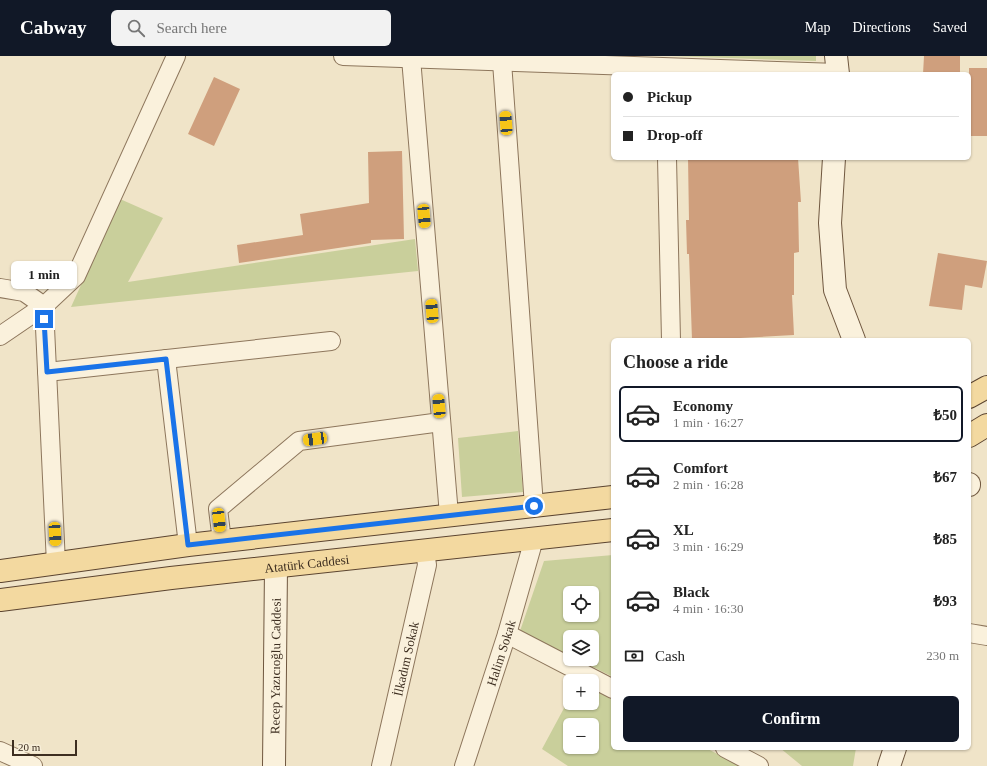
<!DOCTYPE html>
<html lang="en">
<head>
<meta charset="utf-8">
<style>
	body { margin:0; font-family:"Times New Roman",serif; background:#f2f2f2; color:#222; height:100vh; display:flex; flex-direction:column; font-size:15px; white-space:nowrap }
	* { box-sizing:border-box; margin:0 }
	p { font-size:13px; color:#767676 }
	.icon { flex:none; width:22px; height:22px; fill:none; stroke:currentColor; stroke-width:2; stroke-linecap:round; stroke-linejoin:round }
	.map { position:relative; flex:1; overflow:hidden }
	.side { position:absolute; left:611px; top:282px; width:360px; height:412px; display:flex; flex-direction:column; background:#fff; border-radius:6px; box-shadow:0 1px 3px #0004 }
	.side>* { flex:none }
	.guide { position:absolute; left:611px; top:16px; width:360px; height:88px; border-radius:6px; box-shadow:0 1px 3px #0004; display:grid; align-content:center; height:88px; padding:0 12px; background:#fff }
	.controls { position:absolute; left:563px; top:530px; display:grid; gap:8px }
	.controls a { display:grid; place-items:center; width:36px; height:36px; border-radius:6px; background:#fff; box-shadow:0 1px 3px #0004; font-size:20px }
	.scale { position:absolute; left:12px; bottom:10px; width:65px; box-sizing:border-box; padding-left:4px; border:2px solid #3d2e20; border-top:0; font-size:11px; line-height:14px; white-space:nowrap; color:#3d2e20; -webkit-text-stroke:3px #f7eed8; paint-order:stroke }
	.end { position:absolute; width:18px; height:18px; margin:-9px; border:5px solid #1a73e8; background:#fff; box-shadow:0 0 0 2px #fff }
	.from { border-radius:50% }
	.bubble { position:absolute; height:28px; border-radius:6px; background:#fff; box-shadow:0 1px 3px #0004; font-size:13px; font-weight:800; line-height:28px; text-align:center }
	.car { position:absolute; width:12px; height:24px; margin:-12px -6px; border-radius:5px; box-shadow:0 0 3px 1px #0007; background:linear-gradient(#f5c518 24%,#345 0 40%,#f5c518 0 76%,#345 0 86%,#f5c518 0) }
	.guide b { display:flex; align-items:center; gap:14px; height:38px; font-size:15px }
	.guide b+b { border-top:1px solid #e0e0e0 }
	.guide i { width:10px; height:10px; background:#222 }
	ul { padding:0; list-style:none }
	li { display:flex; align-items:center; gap:12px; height:56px; margin:0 8px 6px; padding:0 4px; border:2px solid transparent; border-radius:6px }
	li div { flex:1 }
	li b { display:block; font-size:15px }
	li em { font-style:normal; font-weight:800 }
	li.on { border-color:#111827 }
	li>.icon { width:36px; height:36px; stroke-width:1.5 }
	h2 { padding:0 12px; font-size:18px; line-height:48px }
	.pay { display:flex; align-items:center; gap:10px; height:44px; padding:0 12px; font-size:15px }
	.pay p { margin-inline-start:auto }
	.action { display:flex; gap:8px; margin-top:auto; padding:8px 12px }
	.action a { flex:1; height:46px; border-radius:6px; background:#111827; color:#fff; font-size:16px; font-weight:800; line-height:46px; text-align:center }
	header { display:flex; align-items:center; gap:24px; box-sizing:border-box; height:56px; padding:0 20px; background:#111827; color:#fff }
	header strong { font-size:19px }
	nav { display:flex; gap:22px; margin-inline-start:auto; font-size:14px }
	.search { width:280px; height:36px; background:#f2f2f2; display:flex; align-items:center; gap:10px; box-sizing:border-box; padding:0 14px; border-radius:6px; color:#767676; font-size:15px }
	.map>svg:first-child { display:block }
	.green { fill:#c9cf9b; fill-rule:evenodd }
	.building { fill:#cf9f7d }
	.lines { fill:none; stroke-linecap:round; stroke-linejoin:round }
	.street-casing { stroke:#8d765c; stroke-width:20 }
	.secondary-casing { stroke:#6f573f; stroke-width:24 }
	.primary-casing { stroke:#5b4430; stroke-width:24 }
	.street { stroke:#faf1dc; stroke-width:18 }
	.secondary { stroke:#faf1dc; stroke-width:22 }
	.primary { stroke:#f3d9a0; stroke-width:22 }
	.route { stroke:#1a73e8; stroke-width:5 }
	.labels { text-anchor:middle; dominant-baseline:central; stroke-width:3; stroke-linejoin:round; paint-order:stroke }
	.street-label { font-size:13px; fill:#3d2e20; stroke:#f7eed8 }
</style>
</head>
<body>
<header>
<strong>Cabway</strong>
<div class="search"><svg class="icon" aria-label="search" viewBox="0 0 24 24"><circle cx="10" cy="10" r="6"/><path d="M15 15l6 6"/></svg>Search here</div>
<nav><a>Map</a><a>Directions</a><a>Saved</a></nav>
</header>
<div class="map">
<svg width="987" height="710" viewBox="0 0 987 710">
	<rect width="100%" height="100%" fill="#f0e4c8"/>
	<path class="green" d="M 672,0 L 816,0 L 816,5 Z
		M 120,143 L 163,162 L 128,226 L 415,183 L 418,215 L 71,251 Z
		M 518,375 L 523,436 L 462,441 L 458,382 Z
		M 613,499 L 613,621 L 577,603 L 592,603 L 592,581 L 570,581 L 570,600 L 520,575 L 544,505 ZM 570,537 L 592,537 L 592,559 L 570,559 Z
		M 592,633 L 613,644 L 613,692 L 706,692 L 740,710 L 568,710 L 542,693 L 570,641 L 570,647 L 592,647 ZM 570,669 L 592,669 L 592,691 L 570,691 Z
		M 780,692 L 856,692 L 853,710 L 802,710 Z"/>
	<path class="building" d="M 924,0 L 960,0 L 960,18 L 923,18 Z
		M 969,12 L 987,12 L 987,80 L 969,80 Z
		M 214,21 L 240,33 L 214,90 L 188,78 Z
		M 402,95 L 404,183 L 371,184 L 371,187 L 239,207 L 237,189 L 303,179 L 300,158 L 369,147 L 368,96 Z
		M 688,102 L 798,102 L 801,146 L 798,146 L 799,196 L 794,197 L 794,239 L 792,239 L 794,279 L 740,282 L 740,284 L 692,284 L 689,198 L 687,198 L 686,164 L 689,164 Z
		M 938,197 L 987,205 L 982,232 L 965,229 L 962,254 L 929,250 Z"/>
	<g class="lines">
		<g class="street-casing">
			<g id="street">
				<path d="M 343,0 L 838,17"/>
				<path d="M 411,2 L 449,459"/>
				<path d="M 502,6 L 534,450"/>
				<path d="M 667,102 L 671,284"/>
				<path d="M 0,232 L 24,236 L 44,250"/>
				<path d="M 44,250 L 56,508"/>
				<path d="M 0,280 L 44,250 L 76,220 L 176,0"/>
				<path d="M 166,303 L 188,489"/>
				<path d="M 47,316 L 331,285"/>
				<path d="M 222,485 L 218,453 L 299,385 L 441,366"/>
				<path d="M 969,577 L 987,580"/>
				<path d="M 507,578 L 613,633"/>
				<path d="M 725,692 L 759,710"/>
				<path d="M 0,695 L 33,710"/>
				<path id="s1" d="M 381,710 L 427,509 L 425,495"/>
				<path id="s2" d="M 464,710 L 507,578 L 534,483"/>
			</g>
		</g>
		<g class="secondary-casing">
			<g id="secondary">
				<path d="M 836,0 L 838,18"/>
				<path d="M 834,102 L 830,167 L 835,234 L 854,284"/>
				<path d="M 969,428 L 969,429"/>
				<path id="s3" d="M 274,710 L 276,511"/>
				<path d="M 889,710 L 895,692"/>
			</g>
		</g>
		<g class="primary-casing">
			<g id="primary">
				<path d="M 969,341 L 987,331"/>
				<path d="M 969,380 L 987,369"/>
				<path d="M 0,515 L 188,489 L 613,441"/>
				<path id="s4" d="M 0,544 L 171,522 L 613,474"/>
			</g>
		</g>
		<use href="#street" class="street"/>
		<use href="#secondary" class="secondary"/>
		<use href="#primary" class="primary"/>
	</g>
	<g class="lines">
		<path class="route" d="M 44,263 L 47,316 L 166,303 L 188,489 L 534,450"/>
	</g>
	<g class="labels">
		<g class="street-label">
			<text stroke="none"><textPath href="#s4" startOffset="309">Atatürk Caddesi</textPath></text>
			<text stroke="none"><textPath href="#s2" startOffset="119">Halim Sokak</textPath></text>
			<text stroke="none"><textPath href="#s1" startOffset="110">İlkadım Sokak</textPath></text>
			<text stroke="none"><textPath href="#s3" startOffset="100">Recep Yazıcıoğlu Caddesi</textPath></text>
		</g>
	</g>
</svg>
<div class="controls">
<a><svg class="icon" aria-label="locate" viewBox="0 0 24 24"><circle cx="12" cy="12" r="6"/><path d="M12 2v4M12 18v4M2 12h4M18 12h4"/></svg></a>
<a><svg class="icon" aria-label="layers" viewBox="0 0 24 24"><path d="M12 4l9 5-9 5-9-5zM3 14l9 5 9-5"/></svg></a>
<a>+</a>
<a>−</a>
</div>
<div class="scale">20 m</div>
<i class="end from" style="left:534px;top:450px"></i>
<i class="end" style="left:44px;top:263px"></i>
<div class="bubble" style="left:11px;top:205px;width:66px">1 min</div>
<i class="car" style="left:506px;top:67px;rotate:356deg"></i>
<i class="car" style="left:424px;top:160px;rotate:175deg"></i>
<i class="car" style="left:432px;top:255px;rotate:355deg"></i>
<i class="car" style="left:439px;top:350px;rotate:355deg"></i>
<i class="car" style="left:315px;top:383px;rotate:262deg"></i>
<i class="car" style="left:219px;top:464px;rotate:173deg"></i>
<i class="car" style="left:55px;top:478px;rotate:177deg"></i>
<div class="guide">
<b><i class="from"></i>Pickup</b>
<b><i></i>Drop-off</b>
</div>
<section class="side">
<h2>Choose a ride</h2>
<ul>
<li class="on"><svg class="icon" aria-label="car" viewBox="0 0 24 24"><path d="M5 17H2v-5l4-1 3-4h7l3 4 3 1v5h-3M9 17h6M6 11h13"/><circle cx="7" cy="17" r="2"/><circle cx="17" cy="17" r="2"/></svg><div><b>Economy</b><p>1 min · 16:27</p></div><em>₺50</em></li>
<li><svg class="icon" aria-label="car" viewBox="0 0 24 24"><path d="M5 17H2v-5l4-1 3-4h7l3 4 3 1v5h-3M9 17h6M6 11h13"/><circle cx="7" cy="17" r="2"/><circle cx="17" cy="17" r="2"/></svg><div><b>Comfort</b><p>2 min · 16:28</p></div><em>₺67</em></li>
<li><svg class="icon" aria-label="car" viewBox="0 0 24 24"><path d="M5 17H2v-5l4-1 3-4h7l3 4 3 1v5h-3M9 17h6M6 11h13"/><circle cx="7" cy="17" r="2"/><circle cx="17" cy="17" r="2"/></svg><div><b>XL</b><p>3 min · 16:29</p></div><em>₺85</em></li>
<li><svg class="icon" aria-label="car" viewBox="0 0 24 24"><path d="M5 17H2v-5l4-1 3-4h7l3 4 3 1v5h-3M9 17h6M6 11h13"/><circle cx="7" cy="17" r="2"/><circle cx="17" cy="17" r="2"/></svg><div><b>Black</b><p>4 min · 16:30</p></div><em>₺93</em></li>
</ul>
<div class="pay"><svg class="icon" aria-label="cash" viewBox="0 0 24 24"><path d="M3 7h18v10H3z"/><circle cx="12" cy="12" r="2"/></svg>Cash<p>230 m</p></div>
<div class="action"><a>Confirm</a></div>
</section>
</div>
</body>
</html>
